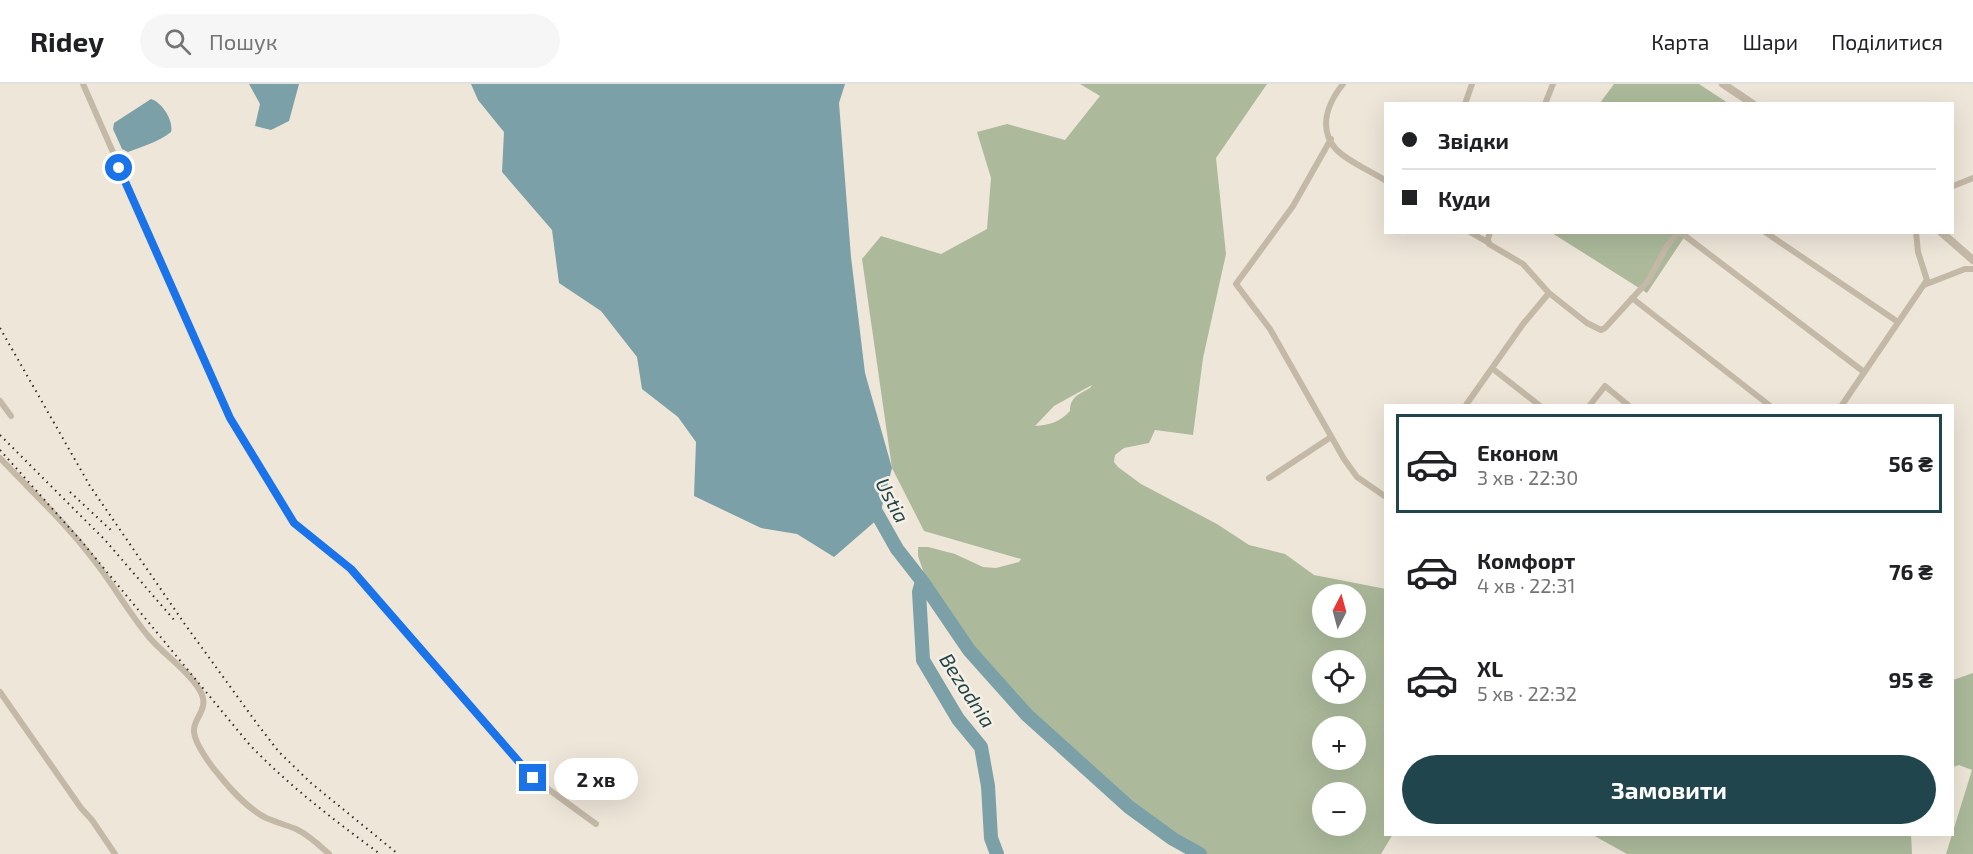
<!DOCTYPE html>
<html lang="uk">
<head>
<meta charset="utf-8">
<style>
	body { margin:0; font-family:"Exo 2",sans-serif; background:#f6f6f6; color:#202124; height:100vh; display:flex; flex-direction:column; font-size:22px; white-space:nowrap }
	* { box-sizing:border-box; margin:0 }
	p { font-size:20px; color:#757577 }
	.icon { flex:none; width:33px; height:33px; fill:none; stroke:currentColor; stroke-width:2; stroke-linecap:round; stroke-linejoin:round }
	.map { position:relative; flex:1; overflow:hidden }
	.sheet { position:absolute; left:1384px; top:320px; width:570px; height:432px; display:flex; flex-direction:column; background:#fff; border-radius:0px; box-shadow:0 6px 24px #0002 }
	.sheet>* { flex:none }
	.hud { position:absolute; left:1384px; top:18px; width:570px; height:132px; border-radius:0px; box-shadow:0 6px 24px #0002; display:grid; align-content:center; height:132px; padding:0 18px; background:#fff }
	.needle { width:39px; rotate:6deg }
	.fabs { position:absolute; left:1312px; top:500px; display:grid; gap:12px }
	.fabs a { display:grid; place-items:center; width:54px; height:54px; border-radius:50%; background:#fff; box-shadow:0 6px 24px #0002; font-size:30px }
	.end { position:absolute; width:27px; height:27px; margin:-14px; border:8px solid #1a73e8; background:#fff; box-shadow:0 0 0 3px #fff }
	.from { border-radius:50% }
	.bubble { position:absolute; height:42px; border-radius:21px; background:#fff; box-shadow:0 6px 24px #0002; font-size:20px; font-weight:700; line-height:42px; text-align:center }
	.hud b { display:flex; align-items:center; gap:21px; height:57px; font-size:22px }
	.hud b+b { border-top:2px solid #e0e0e0 }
	.hud i { width:15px; height:15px; background:#202124 }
	ul { padding:10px 0 0; list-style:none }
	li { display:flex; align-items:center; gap:18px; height:99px; margin:0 12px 9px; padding:0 6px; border:3px solid transparent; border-radius:0px }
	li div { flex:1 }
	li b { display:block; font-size:22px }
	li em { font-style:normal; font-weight:700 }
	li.active { border-color:#21454d }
	li>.icon { width:54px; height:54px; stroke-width:1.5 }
	.action { display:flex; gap:12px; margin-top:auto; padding:12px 18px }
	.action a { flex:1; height:69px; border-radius:36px; background:#21454d; color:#fff; font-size:24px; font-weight:700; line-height:69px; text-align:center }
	header { display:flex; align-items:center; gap:36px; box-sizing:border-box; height:84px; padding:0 30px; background:#fff; border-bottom:2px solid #e0e0e0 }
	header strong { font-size:28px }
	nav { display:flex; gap:33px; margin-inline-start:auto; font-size:21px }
	.search { width:420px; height:54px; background:#f6f6f6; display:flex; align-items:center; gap:15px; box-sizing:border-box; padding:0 21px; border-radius:33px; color:#757577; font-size:22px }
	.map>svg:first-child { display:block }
	.green { fill:#acba9b; fill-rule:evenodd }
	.water { fill:#7ca0a7 }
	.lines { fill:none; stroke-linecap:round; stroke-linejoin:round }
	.river { stroke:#7ca0a7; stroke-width:14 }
	.minor { stroke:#c4b8a7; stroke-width:6 }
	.tertiary { stroke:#c4b8a7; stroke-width:8 }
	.rail { stroke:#312b26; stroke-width:2; stroke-dasharray:1.5 4.5; stroke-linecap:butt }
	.route { stroke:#1a73e8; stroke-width:8 }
	.labels { text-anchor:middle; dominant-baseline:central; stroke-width:5; stroke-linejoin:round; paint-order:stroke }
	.water-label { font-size:20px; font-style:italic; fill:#21454d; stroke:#f6f0e5 }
</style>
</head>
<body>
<header>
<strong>Ridey</strong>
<div class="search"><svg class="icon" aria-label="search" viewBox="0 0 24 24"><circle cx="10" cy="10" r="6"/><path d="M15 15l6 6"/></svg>Пошук</div>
<nav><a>Карта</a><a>Шари</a><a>Поділитися</a></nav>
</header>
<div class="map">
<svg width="1973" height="770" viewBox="0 0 1973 770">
	<rect width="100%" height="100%" fill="#eee6d9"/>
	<path class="green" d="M 1080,0 L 1267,0 L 1216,74 L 1226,170 L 1203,274 L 1193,351 L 1155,346 L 1149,359 L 1124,364 L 1115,371 L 1114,378 L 1118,383 L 1141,400 L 1217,440 L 1249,461 L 1285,470 L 1314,491 L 1386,505 L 1386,750 L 1393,750 L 1381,770 L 1205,770 L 1174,752 L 1130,719 L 1028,624 L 973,562 L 926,495 L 918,472 L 918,463 L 928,463 L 955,470 L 983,483 L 996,484 L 1019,478 L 1021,475 L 924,447 L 892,384 L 862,175 L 881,152 L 941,170 L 987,145 L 991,94 L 977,48 L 1007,40 L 1065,56 L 1100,12 ZM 1092,301 L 1090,304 C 1079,310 1070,313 1070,327 C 1060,338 1050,341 1035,342 L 1054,322 ZM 1323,510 L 1356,510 L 1356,543 L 1323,543 ZM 1323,576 L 1356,576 L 1356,609 L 1323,609 ZM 1323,642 L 1356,642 L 1356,675 L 1323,675 ZM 1323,708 L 1356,708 L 1356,741 L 1323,741 Z
		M 1614,0 L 1699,0 L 1728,19 L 1600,19 Z
		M 1552,149 L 1687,149 L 1647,209 Z
		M 1973,589 L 1973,770 L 1946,770 L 1972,686 L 1959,681 L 1953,683 L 1953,596 Z
		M 1591,750 L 1911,750 L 1912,770 L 1627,770 Z"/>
	<path class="water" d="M 249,0 L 299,0 L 289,37 L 271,46 L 255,42 L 260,20 Z
		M 471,0 L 845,0 L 839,19 L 851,173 L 865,289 L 892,384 L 879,434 L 834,473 L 797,450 L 761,444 L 694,412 L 696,358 L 678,333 L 642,305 L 637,273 L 601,227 L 559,199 L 552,146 L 502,88 L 504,48 L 478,16 Z
		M 151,15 C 162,18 174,37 171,48 C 160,57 142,63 128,68 L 122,65 L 113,45 L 114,39 Z"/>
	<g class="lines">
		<path class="river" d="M 871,419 L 897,465 L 922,497 L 969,566 L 1027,631 L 1129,723 L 1173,755 L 1200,770
			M 922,497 L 919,508 L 923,576 L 958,635 L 981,663 L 988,702 L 991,754 L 997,770"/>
		<path class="minor" d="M 83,0 L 230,334 L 294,439 L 351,485 L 533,694 L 596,740
			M 1343,0 C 1328,19 1318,43 1335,64 C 1346,77 1371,87 1386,97
			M 1465,20 L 1472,0
			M 1545,20 L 1553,0
			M 1331,55 L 1293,122 L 1236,200 L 1270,245 L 1344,375 L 1357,393 L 1386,413
			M 1953,102 L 1973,94
			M 1470,148 L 1489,159
			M 1490,148 L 1488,155 L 1489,160 L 1523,180 L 1549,209
			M 1680,148 L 1864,288
			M 1765,148 L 1898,238
			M 1924,201 L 1965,185 L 1973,185
			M 1632,214 L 1769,321
			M 1493,285 L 1539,321
			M 0,317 L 11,332
			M 1466,321 L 1523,240 L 1549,209 L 1587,239 L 1601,246 L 1605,244 L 1648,197 L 1667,162 L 1678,148
			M 1590,321 L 1605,302 L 1628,321
			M 1842,321 L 1927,196 L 1918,168 L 1916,148
			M 0,374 C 31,407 66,439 93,475 C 113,500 128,528 149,553 C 164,571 187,585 199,605 C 212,625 192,634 194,648 C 195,660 211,682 219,691 C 232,707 247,724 266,734 C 276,738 286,741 296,745 C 309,751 319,761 329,770
			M 1269,394 L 1331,353
			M 0,608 L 81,724 L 92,736 L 115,770"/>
		<path class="tertiary" d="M 1723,0 L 1753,20
			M 1941,148 L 1973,176"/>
		<path class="rail" d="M 0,244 L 90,402 L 184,539 L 258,641 L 279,668 L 311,699 L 398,770
			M 0,351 L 105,456 L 175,537
			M 0,366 L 83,459 L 249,660 C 289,702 334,736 380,770
			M 70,408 L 114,449"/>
	</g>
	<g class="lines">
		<path class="route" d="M 119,84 L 230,334 L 294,439 L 351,485 L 533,694"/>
	</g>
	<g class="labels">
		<g class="water-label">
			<text transform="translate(893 416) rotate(62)">Ustia</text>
			<text transform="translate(968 606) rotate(57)">Bezodnia</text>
		</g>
	</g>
</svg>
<div class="fabs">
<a><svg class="needle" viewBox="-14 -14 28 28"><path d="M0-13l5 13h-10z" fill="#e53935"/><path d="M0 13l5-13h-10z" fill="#757577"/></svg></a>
<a><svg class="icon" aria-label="locate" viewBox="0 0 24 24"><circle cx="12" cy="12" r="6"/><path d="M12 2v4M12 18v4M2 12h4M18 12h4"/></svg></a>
<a>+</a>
<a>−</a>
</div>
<i class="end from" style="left:119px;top:84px"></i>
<i class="end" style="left:533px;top:694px"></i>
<div class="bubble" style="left:554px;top:674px;width:84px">2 хв</div>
<div class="hud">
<b><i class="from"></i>Звідки</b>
<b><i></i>Куди</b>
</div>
<section class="sheet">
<ul>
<li class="active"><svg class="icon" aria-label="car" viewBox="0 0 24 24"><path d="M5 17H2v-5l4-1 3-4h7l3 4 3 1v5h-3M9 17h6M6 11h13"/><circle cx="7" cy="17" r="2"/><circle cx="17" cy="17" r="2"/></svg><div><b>Економ</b><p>3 хв · 22:30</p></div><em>56 ₴</em></li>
<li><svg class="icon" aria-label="car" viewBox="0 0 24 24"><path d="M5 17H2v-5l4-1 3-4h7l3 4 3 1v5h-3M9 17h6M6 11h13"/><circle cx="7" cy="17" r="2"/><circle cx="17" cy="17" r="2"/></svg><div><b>Комфорт</b><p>4 хв · 22:31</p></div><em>76 ₴</em></li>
<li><svg class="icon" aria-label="car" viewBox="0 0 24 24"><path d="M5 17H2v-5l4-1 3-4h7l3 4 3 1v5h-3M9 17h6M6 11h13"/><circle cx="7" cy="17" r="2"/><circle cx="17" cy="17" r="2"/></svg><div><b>XL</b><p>5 хв · 22:32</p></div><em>95 ₴</em></li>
</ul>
<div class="action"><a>Замовити</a></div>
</section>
</div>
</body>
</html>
